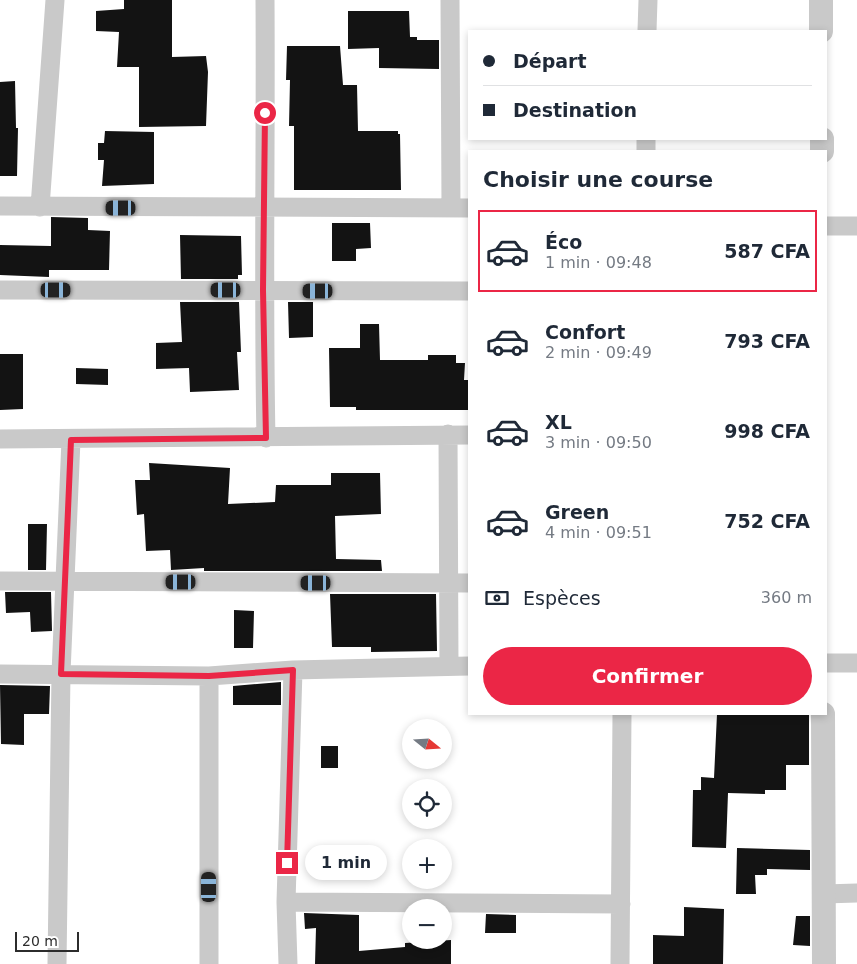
<!DOCTYPE html>
<html lang="fr">
<head>
<meta charset="utf-8">
<style>
	body { margin:0; font-family:"DejaVu Sans",sans-serif; background:#f2f2f3; color:#1f2937; height:100vh; display:flex; flex-direction:column; font-size:19px; white-space:nowrap }
	* { box-sizing:border-box; margin:0 }
	p { font-size:16px; color:#747a83 }
	.icon { flex:none; width:28px; height:28px; fill:none; stroke:currentColor; stroke-width:2; stroke-linecap:round; stroke-linejoin:round }
	.map { position:relative; flex:1; overflow:hidden }
	.details { position:absolute; left:468px; top:150px; width:359px; height:565px; display:flex; flex-direction:column; background:#fff; border-radius:0px; box-shadow:0 2px 8px #0003 }
	.details>* { flex:none }
	.banner { position:absolute; left:468px; top:30px; width:359px; height:110px; border-radius:0px; box-shadow:0 2px 8px #0003; display:grid; align-content:center; height:110px; padding:0 15px; background:#fff }
	.needle { width:32px; rotate:108deg }
	.buttons { position:absolute; left:402px; top:719px; display:grid; gap:10px }
	.buttons a { display:grid; place-items:center; width:50px; height:50px; border-radius:50%; background:#fff; box-shadow:0 2px 8px #0003; font-size:25px }
	.scale { position:absolute; left:15px; bottom:12px; width:64px; box-sizing:border-box; padding-left:5px; border:2px solid #2c2c2c; border-top:0; font-size:14px; line-height:18px; white-space:nowrap; color:#2c2c2c; -webkit-text-stroke:4px #fff; paint-order:stroke }
	.end { position:absolute; width:22px; height:22px; margin:-11px; border:6px solid #eb2646; background:#fff; box-shadow:0 0 0 2px #fff }
	.from { border-radius:50% }
	.bubble { position:absolute; height:35px; border-radius:18px; background:#fff; box-shadow:0 2px 8px #0003; font-size:16px; font-weight:700; line-height:35px; text-align:center }
	.car { position:absolute; width:15px; height:30px; margin:-15px -8px; border-radius:6px; box-shadow:0 0 4px 1px #0007; background:linear-gradient(#222 24%,#8ab4d8 0 40%,#222 0 76%,#8ab4d8 0 86%,#222 0) }
	.banner b { display:flex; align-items:center; gap:18px; height:48px; font-size:19px }
	.banner b+b { border-top:1px solid #e0e1e3 }
	.banner i { width:12px; height:12px; background:#1f2937 }
	ul { padding:0; list-style:none }
	li { display:flex; align-items:center; gap:15px; height:82px; margin:0 10px 8px; padding:0 5px; border:2px solid transparent; border-radius:0px }
	li div { flex:1 }
	li b { display:block; font-size:19px }
	li em { font-style:normal; font-weight:700 }
	li.selected { border-color:#eb2646 }
	li>.icon { width:45px; height:45px; stroke-width:1.5 }
	h2 { padding:0 15px; font-size:22px; line-height:60px }
	.pay { display:flex; align-items:center; gap:12px; height:55px; padding:0 15px; font-size:19px }
	.pay p { margin-inline-start:auto }
	.button { display:flex; gap:10px; margin-top:auto; padding:10px 15px }
	.button a { flex:1; height:58px; border-radius:30px; background:#eb2646; color:#fff; font-size:20px; font-weight:700; line-height:58px; text-align:center }
	.map>svg:first-child { display:block }
	.building { fill:#131313 }
	.lines { fill:none; stroke-linecap:round; stroke-linejoin:round }
	.minor { stroke:#c9c9c9; stroke-width:19 }
	.tertiary { stroke:#c9c9c9; stroke-width:24 }
	.route { stroke:#eb2646; stroke-width:6 }
</style>
</head>
<body>
<div class="map">
<svg width="857" height="964" viewBox="0 0 857 964">
	<rect width="100%" height="100%" fill="#fff"/>
	<path class="building" d="M 124,0 L 172,0 L 172,57 L 206,56 L 208,72 L 206,126 L 139,127 L 139,67 L 117,67 L 119,32 L 96,31 L 96,11 L 124,9 Z
		M 348,11 L 409,11 L 410,37 L 417,37 L 417,40 L 439,40 L 439,69 L 379,68 L 379,48 L 348,49 Z
		M 287,46 L 340,46 L 343,85 L 357,85 L 358,131 L 398,131 L 398,134 L 400,134 L 401,190 L 294,190 L 294,126 L 289,126 L 290,80 L 286,80 Z
		M 15,81 L 16,128 L 18,128 L 17,176 L 0,176 L 0,82 Z
		M 105,131 L 154,132 L 154,184 L 102,186 L 104,160 L 98,160 L 98,143 L 104,143 Z
		M 51,217 L 88,218 L 88,230 L 110,231 L 109,270 L 49,270 L 49,277 L 0,275 L 0,245 L 51,246 Z
		M 332,223 L 370,223 L 371,248 L 356,249 L 356,261 L 332,261 Z
		M 180,235 L 241,236 L 242,275 L 238,275 L 238,279 L 181,279 Z
		M 180,302 L 239,302 L 241,352 L 237,352 L 239,390 L 190,392 L 189,368 L 156,369 L 156,343 L 182,342 Z
		M 288,302 L 313,302 L 313,337 L 289,338 Z
		M 360,324 L 379,324 L 380,360 L 428,360 L 428,355 L 456,355 L 456,363 L 465,363 L 464,380 L 469,380 L 469,410 L 356,410 L 356,407 L 330,407 L 329,348 L 360,348 Z
		M 0,354 L 23,354 L 23,409 L 0,410 Z
		M 76,368 L 108,369 L 108,385 L 76,384 Z
		M 149,463 L 230,468 L 228,504 L 275,502 L 276,485 L 331,485 L 331,473 L 380,473 L 381,514 L 335,516 L 336,559 L 381,560 L 382,571 L 204,571 L 204,568 L 171,570 L 170,550 L 146,551 L 144,514 L 137,515 L 135,480 L 150,480 Z
		M 28,524 L 47,524 L 46,570 L 28,570 Z
		M 5,592 L 51,592 L 52,631 L 31,632 L 30,612 L 6,613 Z
		M 330,594 L 436,594 L 437,651 L 371,652 L 371,647 L 332,647 Z
		M 234,610 L 254,611 L 253,648 L 234,648 Z
		M 281,682 L 281,705 L 233,705 L 233,686 Z
		M 0,685 L 50,686 L 49,714 L 24,714 L 24,745 L 1,744 Z
		M 717,714 L 809,715 L 809,765 L 786,765 L 786,790 L 765,790 L 765,794 L 728,793 L 726,848 L 692,847 L 693,790 L 701,790 L 701,777 L 714,778 Z
		M 321,746 L 338,746 L 338,768 L 321,768 Z
		M 737,848 L 810,850 L 810,870 L 767,869 L 767,875 L 755,875 L 756,894 L 736,894 Z
		M 684,907 L 724,909 L 723,964 L 653,964 L 653,935 L 684,936 Z
		M 304,913 L 359,915 L 359,951 L 405,947 L 405,943 L 451,940 L 451,964 L 315,964 L 316,928 L 305,929 Z
		M 486,914 L 516,915 L 516,933 L 485,933 Z
		M 796,916 L 810,916 L 810,946 L 793,945 Z"/>
	<g class="lines">
		<path class="minor" d="M 265,0 C 266,146 263,292 266,438
			M 450,0 L 451,208
			M 647,31 L 648,0
			M 646,151 L 646,139
			M 0,206 L 469,208
			M 40,207 L 55,0
			M 825,226 L 857,226
			M 0,290 L 469,291
			M 448,434 L 449,666
			M 0,439 L 469,435
			M 0,581 L 469,583
			M 825,663 L 857,663
			M 0,674 L 209,676 L 293,670 L 469,666
			M 824,894 L 857,893
			M 286,902 L 621,904
			M 57,964 L 61,673 L 71,440
			M 209,964 L 209,676
			M 288,964 L 286,902 L 293,670
			M 620,964 L 622,714"/>
		<path class="tertiary" d="M 821,0 L 821,31
			M 822,139 L 822,151
			M 823,714 L 824,964"/>
	</g>
	<g class="lines">
		<path class="route" d="M 265,113 L 263,290 L 266,438 L 71,440 L 61,674 L 209,676 L 293,670 L 287,863"/>
	</g>
</svg>
<div class="buttons">
<a><svg class="needle" viewBox="-14 -14 28 28"><path d="M0-13l5 13h-10z" fill="#e53935"/><path d="M0 13l5-13h-10z" fill="#747a83"/></svg></a>
<a><svg class="icon" aria-label="locate" viewBox="0 0 24 24"><circle cx="12" cy="12" r="6"/><path d="M12 2v4M12 18v4M2 12h4M18 12h4"/></svg></a>
<a>+</a>
<a>−</a>
</div>
<div class="scale">20 m</div>
<i class="end from" style="left:265px;top:113px"></i>
<i class="end" style="left:287px;top:863px"></i>
<div class="bubble" style="left:305px;top:845px;width:82px">1 min</div>
<i class="car" style="left:121px;top:208px;rotate:270deg"></i>
<i class="car" style="left:56px;top:290px;rotate:90deg"></i>
<i class="car" style="left:226px;top:290px;rotate:270deg"></i>
<i class="car" style="left:318px;top:291px;rotate:270deg"></i>
<i class="car" style="left:181px;top:582px;rotate:270deg"></i>
<i class="car" style="left:316px;top:583px;rotate:270deg"></i>
<i class="car" style="left:209px;top:887px;rotate:0deg"></i>
<div class="banner">
<b><i class="from"></i>Départ</b>
<b><i></i>Destination</b>
</div>
<section class="details">
<h2>Choisir une course</h2>
<ul>
<li class="selected"><svg class="icon" aria-label="car" viewBox="0 0 24 24"><path d="M5 17H2v-5l4-1 3-4h7l3 4 3 1v5h-3M9 17h6M6 11h13"/><circle cx="7" cy="17" r="2"/><circle cx="17" cy="17" r="2"/></svg><div><b>Éco</b><p>1 min · 09:48</p></div><em>587 CFA</em></li>
<li><svg class="icon" aria-label="car" viewBox="0 0 24 24"><path d="M5 17H2v-5l4-1 3-4h7l3 4 3 1v5h-3M9 17h6M6 11h13"/><circle cx="7" cy="17" r="2"/><circle cx="17" cy="17" r="2"/></svg><div><b>Confort</b><p>2 min · 09:49</p></div><em>793 CFA</em></li>
<li><svg class="icon" aria-label="car" viewBox="0 0 24 24"><path d="M5 17H2v-5l4-1 3-4h7l3 4 3 1v5h-3M9 17h6M6 11h13"/><circle cx="7" cy="17" r="2"/><circle cx="17" cy="17" r="2"/></svg><div><b>XL</b><p>3 min · 09:50</p></div><em>998 CFA</em></li>
<li><svg class="icon" aria-label="car" viewBox="0 0 24 24"><path d="M5 17H2v-5l4-1 3-4h7l3 4 3 1v5h-3M9 17h6M6 11h13"/><circle cx="7" cy="17" r="2"/><circle cx="17" cy="17" r="2"/></svg><div><b>Green</b><p>4 min · 09:51</p></div><em>752 CFA</em></li>
</ul>
<div class="pay"><svg class="icon" aria-label="cash" viewBox="0 0 24 24"><path d="M3 7h18v10H3z"/><circle cx="12" cy="12" r="2"/></svg>Espèces<p>360 m</p></div>
<div class="button"><a>Confirmer</a></div>
</section>
</div>
</body>
</html>
